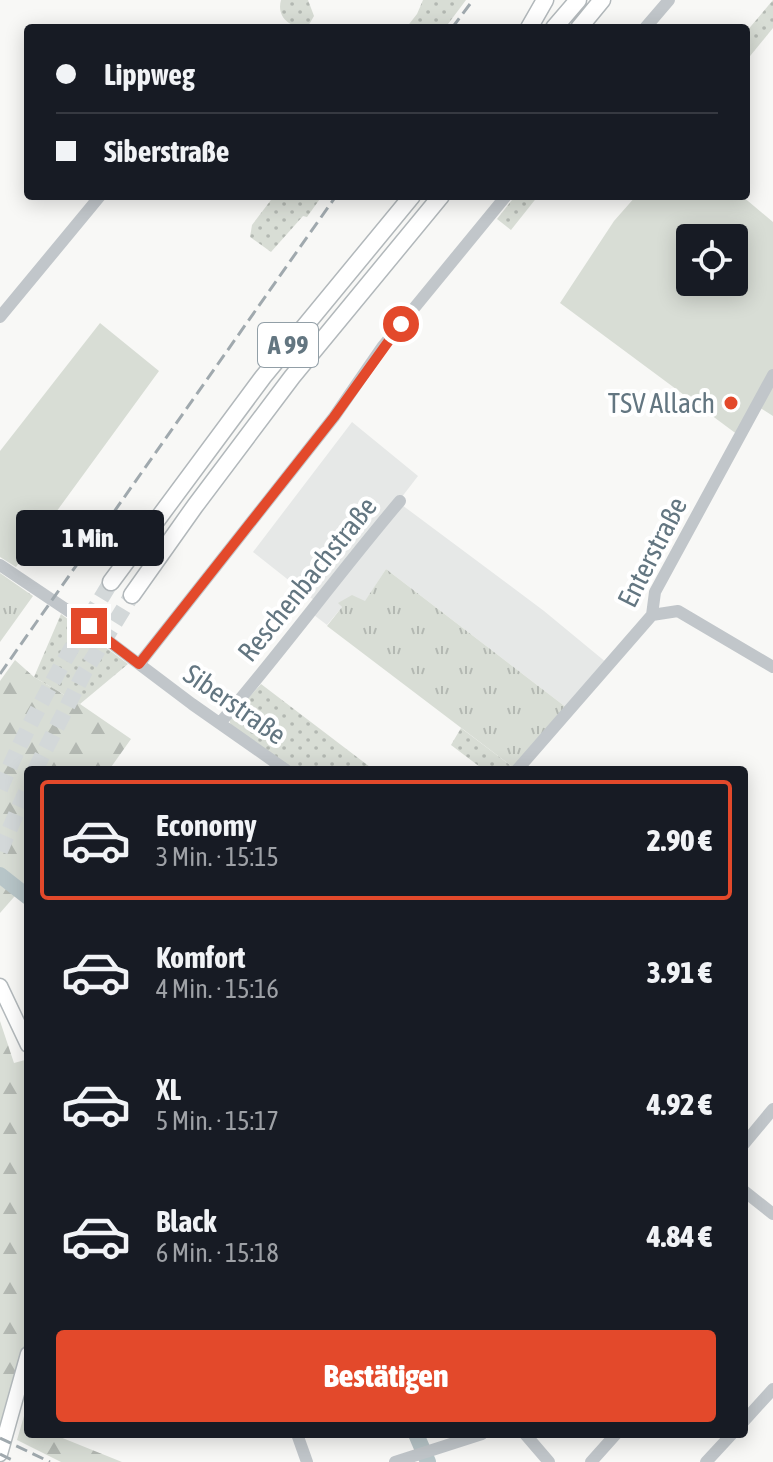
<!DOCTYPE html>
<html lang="de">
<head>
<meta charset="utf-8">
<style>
	body { margin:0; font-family:"Asap Condensed",sans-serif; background:#20242c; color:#f1f3f6; height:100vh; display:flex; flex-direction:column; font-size:30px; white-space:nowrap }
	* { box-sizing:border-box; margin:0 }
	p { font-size:26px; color:#9ea1a6 }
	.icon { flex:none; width:44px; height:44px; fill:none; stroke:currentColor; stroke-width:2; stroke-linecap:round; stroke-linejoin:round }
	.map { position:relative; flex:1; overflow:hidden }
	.details { position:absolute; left:24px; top:766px; width:724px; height:672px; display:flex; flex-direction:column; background:#171b24; border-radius:8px; box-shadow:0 4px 20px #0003 }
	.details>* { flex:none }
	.guide { position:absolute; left:24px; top:24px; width:726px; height:176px; border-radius:8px; box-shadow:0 4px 20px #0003; display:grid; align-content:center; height:176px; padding:0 32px; background:#171b24 }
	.tools { position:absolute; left:676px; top:224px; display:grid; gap:16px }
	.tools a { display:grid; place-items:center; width:72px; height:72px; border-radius:8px; background:#171b24; box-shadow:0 4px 20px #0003; font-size:40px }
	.end { position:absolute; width:36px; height:36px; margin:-18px; border:10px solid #e3492b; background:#fff; box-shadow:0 0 0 4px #fff }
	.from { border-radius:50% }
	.bubble { position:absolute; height:56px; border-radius:8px; background:#171b24; box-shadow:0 4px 20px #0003; font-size:26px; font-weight:800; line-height:56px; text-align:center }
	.guide b { display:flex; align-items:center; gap:28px; height:76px; font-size:30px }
	.guide b+b { border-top:2px solid #363941 }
	.guide i { width:20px; height:20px; background:#f1f3f6 }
	ul { padding:14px 0 0; list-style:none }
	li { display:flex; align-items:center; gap:24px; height:120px; margin:0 16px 12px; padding:0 16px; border:4px solid transparent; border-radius:8px }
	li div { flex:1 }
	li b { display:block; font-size:30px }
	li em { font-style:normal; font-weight:800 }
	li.current { border-color:#e3492b }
	li>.icon { width:72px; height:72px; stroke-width:1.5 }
	.button { display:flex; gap:16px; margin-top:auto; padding:16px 32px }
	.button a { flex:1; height:92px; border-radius:8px; background:#e3492b; color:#fff; font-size:32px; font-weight:800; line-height:92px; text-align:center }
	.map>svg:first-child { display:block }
	.built { fill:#e6e8e7 }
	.grass { fill:url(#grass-dots) }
	.forest { fill:url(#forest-firs) }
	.park { fill:url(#park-tufts) }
	.garden { fill:#d8ddd5; fill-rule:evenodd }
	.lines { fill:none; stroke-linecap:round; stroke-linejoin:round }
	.river { stroke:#b7c5c8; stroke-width:16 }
	.highway-tunnel { stroke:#d3d8d9; stroke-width:16; stroke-dasharray:16 8; stroke-linecap:butt }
	.major-casing { stroke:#b3b9bc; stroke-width:17 }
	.highway-casing { stroke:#b2b8bb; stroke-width:19 }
	.minor { stroke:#c1c6ca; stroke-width:12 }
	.major { stroke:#fff; stroke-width:14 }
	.highway { stroke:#fff; stroke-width:16 }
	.rail { stroke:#a0a9ae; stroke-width:3; stroke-dasharray:12 6; stroke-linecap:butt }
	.route { stroke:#e3492b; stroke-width:10 }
	.poi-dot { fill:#e3492b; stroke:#fff; stroke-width:3 }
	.labels { text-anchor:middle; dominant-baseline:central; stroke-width:8; stroke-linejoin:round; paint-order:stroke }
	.shield { fill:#fff; stroke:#929fa7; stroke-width:2 }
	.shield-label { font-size:26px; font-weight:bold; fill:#637681 }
	.poi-label { font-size:28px; fill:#637681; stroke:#fff; text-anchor:end }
	.street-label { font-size:28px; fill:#637681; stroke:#fff }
</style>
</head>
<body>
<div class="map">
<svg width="773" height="1462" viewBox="0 0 773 1462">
	<defs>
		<pattern id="grass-dots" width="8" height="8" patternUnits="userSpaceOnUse" patternTransform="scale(2)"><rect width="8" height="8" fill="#d8ddd5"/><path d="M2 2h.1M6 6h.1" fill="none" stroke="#b3b8b2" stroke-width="1.8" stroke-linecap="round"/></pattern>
		<pattern id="forest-firs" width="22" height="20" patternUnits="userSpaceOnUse" patternTransform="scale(2)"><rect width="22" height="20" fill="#d8ddd5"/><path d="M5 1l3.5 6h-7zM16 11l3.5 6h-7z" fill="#b3b8b2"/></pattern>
		<pattern id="park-tufts" width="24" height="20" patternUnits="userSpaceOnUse" patternTransform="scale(2)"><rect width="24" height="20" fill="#d8ddd5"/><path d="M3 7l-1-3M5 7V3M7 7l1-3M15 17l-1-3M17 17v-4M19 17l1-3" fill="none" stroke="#b3b8b2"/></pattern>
	</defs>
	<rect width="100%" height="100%" fill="#f8f8f6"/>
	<path class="built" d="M 352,422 L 418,476 L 398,502 L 544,611 L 607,663 L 567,708 L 386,569 L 365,602 L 339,603 L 342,607 L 327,625 L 314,615 L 315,601 L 253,552 Z"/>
	<path class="grass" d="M 281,0 L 308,0 L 314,16 L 307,28 C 291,28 276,18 281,0 Z
		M 423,0 L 466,0 L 445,28 L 406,28 L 417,14 Z
		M 773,0 L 773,28 L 746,61 L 746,32 Z
		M 274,196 L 322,196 L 307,217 L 303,216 L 271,252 L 250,237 L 252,225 Z
		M 515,196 L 538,196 L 511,230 L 497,219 Z
		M 61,614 L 128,664 L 80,704 L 34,677 Z
		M 261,684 L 374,770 L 293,770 L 231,726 L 229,719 Z
		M 461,728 L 514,768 L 484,770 L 451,745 Z"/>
	<path class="forest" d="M 15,660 L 34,677 L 80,704 L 131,739 L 109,770 L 28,770 L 28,881 L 0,913 L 0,681 Z
		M 0,1021 L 14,1063 L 25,1060 L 28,1071 L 28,1334 L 0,1426 Z
		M 28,1402 L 28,1434 L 59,1434 L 60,1437 L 122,1462 L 61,1462 L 17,1440 Z"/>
	<path class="park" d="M 386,569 L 567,708 L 514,768 L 327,626 L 342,607 L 338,603 L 352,595 L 365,601 Z
		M 0,573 L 33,596 L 0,642 Z"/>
	<path class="garden" d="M 636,196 L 742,196 L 773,222 L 773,416 L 754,404 L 738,435 L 560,303 L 614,221 ZM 690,238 L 734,238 L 734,282 L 690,282 Z
		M 100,323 L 159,371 L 16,567 L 0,557 L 0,451 Z"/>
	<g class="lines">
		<path class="river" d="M 0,875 L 28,897
			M 416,1434 L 428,1462"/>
		<path class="highway-tunnel" d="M 35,770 L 85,671 L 132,595
			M 0,789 C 31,716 70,649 111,582
			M 0,851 L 28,787"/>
		<g class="major-casing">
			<path id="major" d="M 0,986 L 28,1045
				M 0,1454 L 28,1354"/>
		</g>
		<g class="highway-casing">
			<path id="highway" d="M 529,28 L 545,0
				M 554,28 L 578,0
				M 579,28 L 602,0
				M 111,582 L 263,377 L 412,196
				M 132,595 L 195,506 L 292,377 L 441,196"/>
		</g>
		<path class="minor" d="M 645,28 L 669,0
			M 0,317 L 100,196
			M 0,565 L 70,612 L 192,704 L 286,770
			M 652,615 L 678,611 L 773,667
			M 139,664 L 334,417 L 383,346 L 506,196
			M 220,723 C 282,651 338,574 400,501
			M 517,770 L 652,615 L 655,592 L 773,375
			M 744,1144 L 773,1109
			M 744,1191 L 773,1214
			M 744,1421 L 773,1389
			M 297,1434 L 307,1462
			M 525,1434 L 549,1462
			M 395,1462 L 482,1434
			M 591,1462 L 616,1434
			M 706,1462 L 732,1434"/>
		<use href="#major" class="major"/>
		<use href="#highway" class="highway"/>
		<path class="rail" d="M 452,28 L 473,0
			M 0,674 L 336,196
			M 0,1438 L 50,1462
			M 0,1454 L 16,1462"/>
	</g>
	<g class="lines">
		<path class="route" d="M 89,626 L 139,664 L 334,417 L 401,324"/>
	</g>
	<circle class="poi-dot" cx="731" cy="403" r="8"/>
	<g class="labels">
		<rect class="shield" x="258" y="323" width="60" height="44" rx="6"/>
		<g class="shield-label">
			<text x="288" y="345">A 99</text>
		</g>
		<g class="poi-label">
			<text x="715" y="403">TSV Allach</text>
		</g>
		<g class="street-label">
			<text transform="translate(652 552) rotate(-63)">Enterstraße</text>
			<text transform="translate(307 579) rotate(-51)">Reschenbachstraße</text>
			<text transform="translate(235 704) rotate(35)">Siberstraße</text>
		</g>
	</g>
</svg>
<div class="tools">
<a><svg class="icon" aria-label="locate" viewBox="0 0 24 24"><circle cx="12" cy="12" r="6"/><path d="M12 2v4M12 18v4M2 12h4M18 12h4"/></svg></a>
</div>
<i class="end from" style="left:401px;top:324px"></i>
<i class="end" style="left:89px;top:626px"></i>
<div class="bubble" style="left:16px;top:510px;width:148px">1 Min.</div>
<div class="guide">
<b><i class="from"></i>Lippweg</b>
<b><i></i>Siberstraße</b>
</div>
<section class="details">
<ul>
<li class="current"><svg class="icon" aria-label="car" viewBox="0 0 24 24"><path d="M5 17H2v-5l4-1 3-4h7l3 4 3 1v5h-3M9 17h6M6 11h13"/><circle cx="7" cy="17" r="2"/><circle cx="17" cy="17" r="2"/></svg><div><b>Economy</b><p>3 Min. · 15:15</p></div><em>2.90 €</em></li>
<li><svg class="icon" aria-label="car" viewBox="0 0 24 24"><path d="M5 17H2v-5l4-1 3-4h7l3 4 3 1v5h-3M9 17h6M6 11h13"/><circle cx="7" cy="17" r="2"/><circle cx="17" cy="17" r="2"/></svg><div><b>Komfort</b><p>4 Min. · 15:16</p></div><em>3.91 €</em></li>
<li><svg class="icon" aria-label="car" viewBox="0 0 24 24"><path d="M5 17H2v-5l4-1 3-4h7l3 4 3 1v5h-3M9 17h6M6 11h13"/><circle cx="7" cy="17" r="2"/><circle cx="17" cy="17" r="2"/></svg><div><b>XL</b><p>5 Min. · 15:17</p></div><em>4.92 €</em></li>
<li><svg class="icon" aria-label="car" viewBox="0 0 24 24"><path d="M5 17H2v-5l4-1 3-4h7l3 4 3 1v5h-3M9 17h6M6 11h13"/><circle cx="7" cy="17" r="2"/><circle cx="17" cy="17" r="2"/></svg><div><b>Black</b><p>6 Min. · 15:18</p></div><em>4.84 €</em></li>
</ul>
<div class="button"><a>Bestätigen</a></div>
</section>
</div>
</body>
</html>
